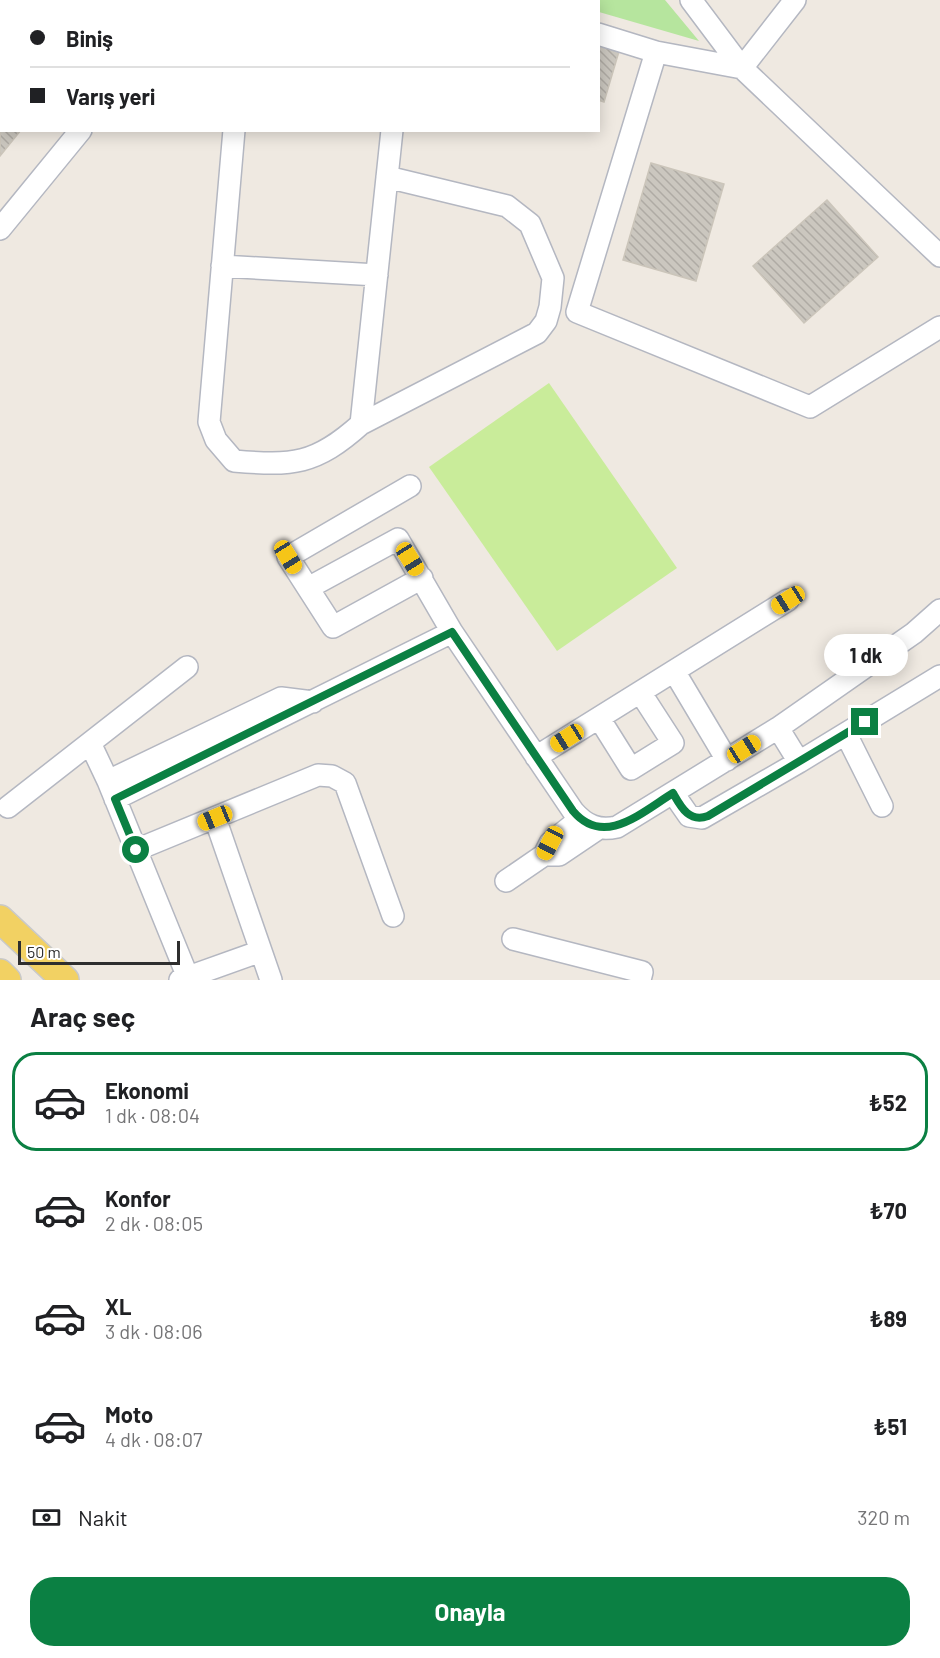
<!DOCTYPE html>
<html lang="tr">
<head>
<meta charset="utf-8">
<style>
	body { margin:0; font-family:Barlow,sans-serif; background:#f2f2f2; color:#202124; height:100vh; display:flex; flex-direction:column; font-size:22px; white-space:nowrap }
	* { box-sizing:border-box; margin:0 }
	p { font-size:20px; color:#757577 }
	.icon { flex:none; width:33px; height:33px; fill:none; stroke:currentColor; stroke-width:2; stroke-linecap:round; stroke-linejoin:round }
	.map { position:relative; height:980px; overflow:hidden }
	.side { display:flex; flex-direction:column; background:#fff; flex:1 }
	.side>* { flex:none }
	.hud { position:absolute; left:0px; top:0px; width:600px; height:132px; box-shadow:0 3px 15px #0003; display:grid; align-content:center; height:132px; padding:0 30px; background:#fff }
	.scale { position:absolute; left:18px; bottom:15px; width:162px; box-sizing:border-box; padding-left:6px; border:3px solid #2e2e2e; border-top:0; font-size:16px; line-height:21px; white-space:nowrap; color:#2e2e2e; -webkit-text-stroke:4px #fff; paint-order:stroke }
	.end { position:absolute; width:27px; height:27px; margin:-14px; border:8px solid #0b8043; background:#fff; box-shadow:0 0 0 3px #fff }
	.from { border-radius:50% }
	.bubble { position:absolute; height:42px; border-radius:21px; background:#fff; box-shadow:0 3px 15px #0003; font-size:20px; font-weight:700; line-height:42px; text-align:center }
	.car { position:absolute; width:18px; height:36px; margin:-18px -9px; border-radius:8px; box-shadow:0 0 4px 2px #0007; background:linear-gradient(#f5c518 24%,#345 0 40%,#f5c518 0 76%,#345 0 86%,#f5c518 0) }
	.hud b { display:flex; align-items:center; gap:21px; height:57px; font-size:22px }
	.hud b+b { border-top:2px solid #e0e0e0 }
	.hud i { width:15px; height:15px; background:#202124 }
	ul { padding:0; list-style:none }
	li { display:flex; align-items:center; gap:18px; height:99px; margin:0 12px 9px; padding:0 18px; border:3px solid transparent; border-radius:24px }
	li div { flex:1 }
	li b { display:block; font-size:22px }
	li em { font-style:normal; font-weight:700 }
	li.selected { border-color:#0b8043 }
	li>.icon { width:54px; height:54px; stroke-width:1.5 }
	h2 { padding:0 30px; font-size:27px; line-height:72px }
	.pay { display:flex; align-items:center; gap:15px; height:66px; padding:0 30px; font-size:22px }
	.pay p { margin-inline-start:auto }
	.action { display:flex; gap:12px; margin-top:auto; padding:12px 30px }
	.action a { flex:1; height:69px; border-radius:24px; background:#0b8043; color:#fff; font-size:24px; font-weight:700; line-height:69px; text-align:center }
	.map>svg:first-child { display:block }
	.park { fill:#b6e59e }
	.pitch { fill:#c9ec9a }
	.building { fill:url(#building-back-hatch); stroke:#cbc5ba; stroke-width:1.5 }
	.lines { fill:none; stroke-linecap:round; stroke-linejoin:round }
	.minor-casing { stroke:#b4b7c1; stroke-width:24 }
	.major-casing { stroke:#c9c9c9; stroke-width:30 }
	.minor { stroke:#fff; stroke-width:21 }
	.major { stroke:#f2d163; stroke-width:27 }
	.route { stroke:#0b8043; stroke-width:8 }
</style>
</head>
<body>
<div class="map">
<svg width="940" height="980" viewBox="0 0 940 980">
	<defs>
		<pattern id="building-back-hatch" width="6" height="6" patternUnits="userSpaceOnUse" patternTransform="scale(1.5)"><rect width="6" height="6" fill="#cbc7bf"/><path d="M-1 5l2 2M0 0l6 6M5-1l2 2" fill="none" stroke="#afaba4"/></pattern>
	</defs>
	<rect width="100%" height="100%" fill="#efe9e1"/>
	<path class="park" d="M 558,0 L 665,0 L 699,41 L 599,12 L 598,2 Z"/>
	<path class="pitch" d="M 549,383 L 677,568 L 557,651 L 429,467 Z"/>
	<path class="building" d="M 57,0 L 133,0 L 132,2 Z
		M 2,38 L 2,130 L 21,130 L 0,156 Z
		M 598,42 L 620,48 L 604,102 L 598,100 Z
		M 651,163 L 724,184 L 696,281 L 623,260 Z
		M 827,200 L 878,257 L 804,323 L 753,266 Z"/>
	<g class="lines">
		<g class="minor-casing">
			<path id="minor" d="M 205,0 L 207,2
				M 490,0 L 495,2
				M 691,0 L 742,68 L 940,256
				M 186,2 L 187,0
				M 405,2 L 405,0
				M 598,34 L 656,52 L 742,68 L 795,0
				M 656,52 L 577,312 L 810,407 L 940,327
				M 234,130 L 209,422 L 216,440 L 234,461 C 293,466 315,465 361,424 L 392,130
				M 0,229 L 81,130
				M 222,266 L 377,275
				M 361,424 L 537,333 L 546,321 L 550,307 L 553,278 L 530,224 L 507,206 L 387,177
				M 410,486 L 288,557 L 333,627 L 422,578
				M 308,588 L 398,539 L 452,632
				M 674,671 L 727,760
				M 599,718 L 631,769 L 673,743 L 640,692
				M 778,728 L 799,762 L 940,676
				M 846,734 L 882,806
				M 90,743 L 108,781 L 189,980
				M 536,757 L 788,600
				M 108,781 L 281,698 L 313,702
				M 673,793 L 689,816 L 702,818 L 799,762
				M 115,799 L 452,632 L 573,811 C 586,826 599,831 617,827 L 778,728 L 914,633 L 940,610
				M 8,807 L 187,667
				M 215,818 L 271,980
				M 136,850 L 318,775 L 332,776 L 345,783 L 393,916
				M 544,855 L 550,843 L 580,819
				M 506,881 L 544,855 L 559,855 L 599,828
				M 513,939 L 642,972 L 640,980
				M 180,980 L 261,951"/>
		</g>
		<g class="major-casing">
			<path id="major" d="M 0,919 L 65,980
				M 0,973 L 7,980"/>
		</g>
		<use href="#minor" class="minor"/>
		<use href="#major" class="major"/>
	</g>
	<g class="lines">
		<path class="route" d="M 136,850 L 115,799 L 452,632 L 573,811 C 604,848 642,812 673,793 C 681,807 689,823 708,816 L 865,722"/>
	</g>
</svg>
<div class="scale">50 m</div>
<i class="end from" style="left:136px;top:850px"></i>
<i class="end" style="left:865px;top:722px"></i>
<div class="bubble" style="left:824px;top:634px;width:84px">1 dk</div>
<i class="car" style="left:288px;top:557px;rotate:148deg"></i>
<i class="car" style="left:410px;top:559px;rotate:148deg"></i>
<i class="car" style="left:788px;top:600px;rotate:238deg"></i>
<i class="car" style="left:567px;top:738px;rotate:238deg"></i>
<i class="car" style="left:744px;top:749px;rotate:58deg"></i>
<i class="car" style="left:215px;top:818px;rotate:248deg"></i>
<i class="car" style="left:550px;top:843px;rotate:208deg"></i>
<div class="hud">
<b><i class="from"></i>Biniş</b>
<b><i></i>Varış yeri</b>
</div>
</div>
<section class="side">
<h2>Araç seç</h2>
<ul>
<li class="selected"><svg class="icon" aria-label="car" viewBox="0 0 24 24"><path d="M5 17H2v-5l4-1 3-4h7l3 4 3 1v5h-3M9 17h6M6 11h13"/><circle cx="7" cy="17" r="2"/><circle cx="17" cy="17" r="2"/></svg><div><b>Ekonomi</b><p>1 dk · 08:04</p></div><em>₺52</em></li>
<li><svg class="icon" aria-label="car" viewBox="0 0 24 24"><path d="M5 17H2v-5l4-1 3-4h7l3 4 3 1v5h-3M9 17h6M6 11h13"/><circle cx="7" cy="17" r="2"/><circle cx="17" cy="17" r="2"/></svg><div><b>Konfor</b><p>2 dk · 08:05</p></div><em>₺70</em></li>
<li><svg class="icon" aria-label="car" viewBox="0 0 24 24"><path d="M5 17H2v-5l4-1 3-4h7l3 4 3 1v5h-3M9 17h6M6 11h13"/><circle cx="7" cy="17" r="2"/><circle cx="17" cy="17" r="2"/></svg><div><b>XL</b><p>3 dk · 08:06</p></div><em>₺89</em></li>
<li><svg class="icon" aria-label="car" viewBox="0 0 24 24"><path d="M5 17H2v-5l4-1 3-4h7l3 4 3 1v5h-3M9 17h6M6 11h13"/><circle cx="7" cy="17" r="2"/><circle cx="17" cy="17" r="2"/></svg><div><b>Moto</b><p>4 dk · 08:07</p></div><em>₺51</em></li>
</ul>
<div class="pay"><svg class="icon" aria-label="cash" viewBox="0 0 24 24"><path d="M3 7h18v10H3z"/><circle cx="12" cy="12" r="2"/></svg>Nakit<p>320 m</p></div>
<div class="action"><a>Onayla</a></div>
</section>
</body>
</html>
